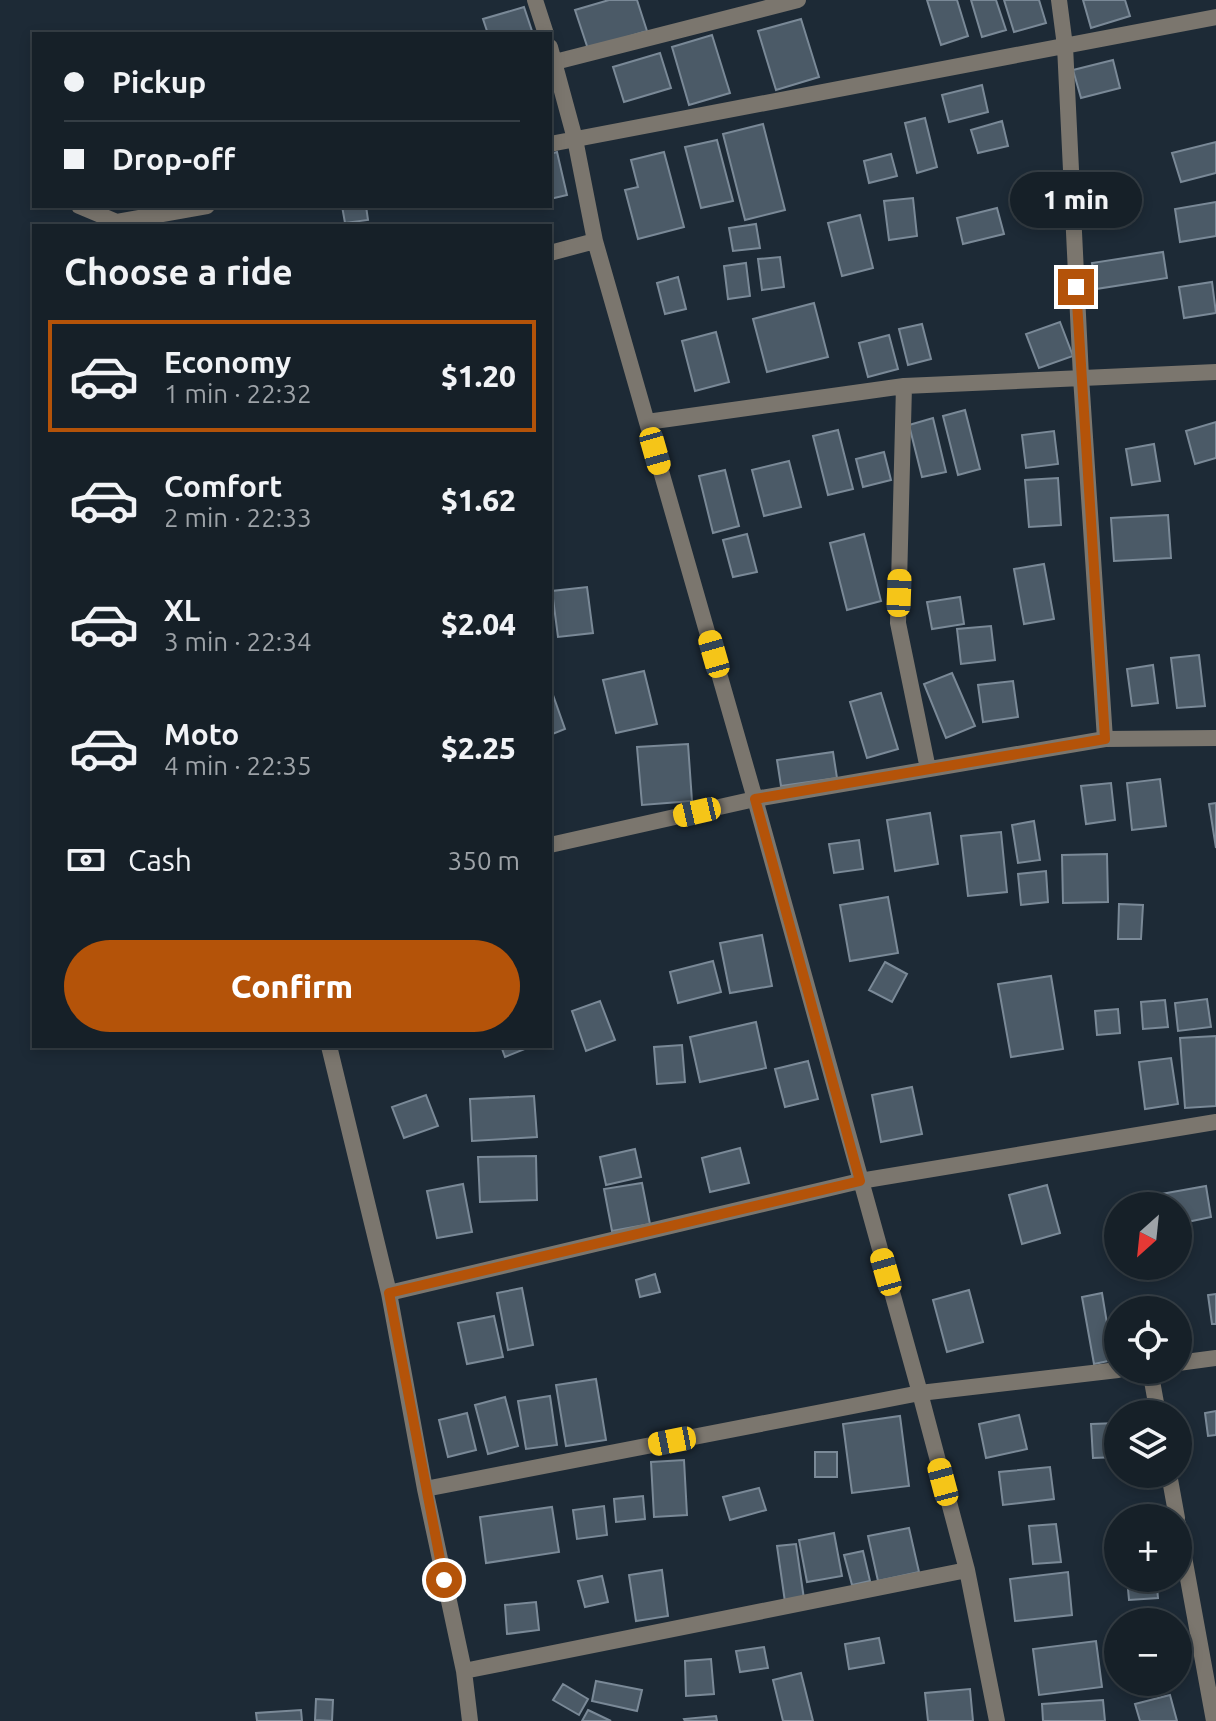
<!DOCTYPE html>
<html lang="en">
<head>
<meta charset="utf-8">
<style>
	body { margin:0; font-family:Ubuntu,sans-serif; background:#1f2830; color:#f1f3f6; height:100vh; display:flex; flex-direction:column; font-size:30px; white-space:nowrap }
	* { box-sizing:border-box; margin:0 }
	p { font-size:26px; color:#9ea3a8 }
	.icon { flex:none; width:44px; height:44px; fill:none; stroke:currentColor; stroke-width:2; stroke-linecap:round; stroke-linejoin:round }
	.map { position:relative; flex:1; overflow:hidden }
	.panel { position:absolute; left:32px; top:224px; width:520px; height:824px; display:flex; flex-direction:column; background:#162028; border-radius:0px; box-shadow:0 4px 12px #0003,0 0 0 2px #353e45 }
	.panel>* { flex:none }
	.top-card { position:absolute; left:32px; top:32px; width:520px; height:176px; border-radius:0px; box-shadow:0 4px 12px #0003,0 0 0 2px #353e45; display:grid; align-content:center; height:176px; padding:0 32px; background:#162028 }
	.needle { width:52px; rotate:207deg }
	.fabs { position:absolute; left:1104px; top:1192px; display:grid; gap:16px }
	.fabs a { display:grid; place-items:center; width:88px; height:88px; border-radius:50%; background:#162028; box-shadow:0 4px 12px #0003,0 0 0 2px #353e45; font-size:40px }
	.end { position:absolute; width:36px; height:36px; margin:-18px; border:10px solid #b45309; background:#fff; box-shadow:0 0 0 4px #fff }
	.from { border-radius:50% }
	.bubble { position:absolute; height:56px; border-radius:28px; background:#162028; box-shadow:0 4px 12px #0003,0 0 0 2px #353e45; font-size:26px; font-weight:800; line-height:56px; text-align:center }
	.car { position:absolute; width:24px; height:48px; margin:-24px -12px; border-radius:10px; box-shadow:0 0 6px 2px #0007; background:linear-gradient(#f5c518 24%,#345 0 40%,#f5c518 0 76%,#345 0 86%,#f5c518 0) }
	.top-card b { display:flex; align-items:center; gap:28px; height:76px; font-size:30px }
	.top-card b+b { border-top:2px solid #353e45 }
	.top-card i { width:20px; height:20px; background:#f1f3f6 }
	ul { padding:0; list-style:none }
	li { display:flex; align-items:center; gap:24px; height:112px; margin:0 16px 12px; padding:0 16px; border:4px solid transparent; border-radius:0px }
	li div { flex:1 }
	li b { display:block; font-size:30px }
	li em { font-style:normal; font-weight:800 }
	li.active { border-color:#b45309 }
	li>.icon { width:72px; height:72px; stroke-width:1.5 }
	h2 { padding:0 32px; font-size:36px; line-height:96px }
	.pay { display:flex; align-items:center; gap:20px; height:88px; padding:0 32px; font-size:30px }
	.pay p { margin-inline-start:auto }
	.button { display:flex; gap:16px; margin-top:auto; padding:16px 32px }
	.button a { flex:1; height:92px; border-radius:48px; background:#b45309; color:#fff; font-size:32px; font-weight:800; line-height:92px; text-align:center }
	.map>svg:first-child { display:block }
	.building { fill:#4b5a67; stroke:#7a8997; stroke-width:2 }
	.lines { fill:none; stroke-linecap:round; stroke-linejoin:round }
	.minor { stroke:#7b766e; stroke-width:16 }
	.route { stroke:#b45309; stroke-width:10 }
</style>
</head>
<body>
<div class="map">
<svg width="1216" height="1721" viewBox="0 0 1216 1721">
	<rect width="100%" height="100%" fill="#1d2a36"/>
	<path class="building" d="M 609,0 L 637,0 L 647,31 L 588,49 L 575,10 Z
		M 927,0 L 957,0 L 968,36 L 941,45 Z
		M 971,0 L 996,0 L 1006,30 L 982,37 Z
		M 1004,0 L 1039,0 L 1046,23 L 1014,32 Z
		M 1083,0 L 1125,0 L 1130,16 L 1091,28 Z
		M 524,7 L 533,34 L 488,34 L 483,19 Z
		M 801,19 L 819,77 L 776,90 L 758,31 Z
		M 712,35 L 730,93 L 689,105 L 672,47 Z
		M 660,53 L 671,88 L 624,102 L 613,67 Z
		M 1113,60 L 1120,88 L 1081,98 L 1073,70 Z
		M 982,85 L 988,112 L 949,122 L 942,95 Z
		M 925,118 L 937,167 L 917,173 L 905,123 Z
		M 1002,121 L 1008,146 L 978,153 L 971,130 Z
		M 763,124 L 785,210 L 745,220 L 723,134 Z
		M 717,140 L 733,201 L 701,208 L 685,147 Z
		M 1216,142 L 1216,173 L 1181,182 L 1172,153 Z
		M 557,152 L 567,195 L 550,199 L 550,154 Z
		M 664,152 L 684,227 L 638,239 L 625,190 L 638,187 L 631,160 Z
		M 891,154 L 897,176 L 869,183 L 864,161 Z
		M 1052,174 L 1063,219 L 1031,227 L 1019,182 Z
		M 913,198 L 917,236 L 889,240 L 884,201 Z
		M 1216,202 L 1216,236 L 1180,242 L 1175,209 Z
		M 342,206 L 366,206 L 368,220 L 345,223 Z
		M 997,208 L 1004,234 L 963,244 L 957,218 Z
		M 860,215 L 873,268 L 842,276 L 828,223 Z
		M 756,224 L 760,248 L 733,251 L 729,228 Z
		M 1163,252 L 1167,278 L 1096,289 L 1092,263 Z
		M 780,257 L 784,287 L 762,290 L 758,259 Z
		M 746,263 L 750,296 L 728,299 L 724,266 Z
		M 678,277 L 686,309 L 665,314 L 657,283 Z
		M 1212,282 L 1216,313 L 1184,318 L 1179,287 Z
		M 814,303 L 828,357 L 767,372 L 753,319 Z
		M 1060,322 L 1073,356 L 1039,368 L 1026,334 Z
		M 922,324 L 931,359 L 908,365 L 899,329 Z
		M 716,332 L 729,382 L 695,391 L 682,341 Z
		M 889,335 L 898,369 L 868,377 L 859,343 Z
		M 965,410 L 980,469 L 958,475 L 943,416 Z
		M 933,418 L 946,472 L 922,477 L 909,425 Z
		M 1216,422 L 1216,458 L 1195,464 L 1186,431 Z
		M 838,430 L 853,489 L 828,495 L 813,436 Z
		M 1054,431 L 1058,464 L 1026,468 L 1022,435 Z
		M 1154,444 L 1160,481 L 1132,485 L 1126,449 Z
		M 884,452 L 891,480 L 863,487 L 856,459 Z
		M 789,461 L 801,507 L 764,516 L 752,470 Z
		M 725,470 L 739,526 L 713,533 L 699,476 Z
		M 1058,478 L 1061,525 L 1029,527 L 1025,480 Z
		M 1168,515 L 1171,558 L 1114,561 L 1111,518 Z
		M 747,534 L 757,572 L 733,577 L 723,540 Z
		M 864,534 L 881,601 L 847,610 L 830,543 Z
		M 1044,564 L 1054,619 L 1024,624 L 1014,569 Z
		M 587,587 L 593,633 L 558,637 L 552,591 Z
		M 960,597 L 964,624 L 932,629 L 927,602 Z
		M 991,626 L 995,660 L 961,664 L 957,629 Z
		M 1199,655 L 1205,706 L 1177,708 L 1171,658 Z
		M 1153,665 L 1158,703 L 1132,706 L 1127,669 Z
		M 644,671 L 657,724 L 616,733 L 603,680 Z
		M 952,673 L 975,726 L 946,738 L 924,684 Z
		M 1013,681 L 1018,717 L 983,722 L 978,685 Z
		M 881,693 L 898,749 L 867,758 L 850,702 Z
		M 553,695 L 565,729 L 550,735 L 550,696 Z
		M 688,744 L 692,801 L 642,805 L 637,747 Z
		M 833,752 L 837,778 L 781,786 L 777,760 Z
		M 1160,779 L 1166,826 L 1132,830 L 1127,783 Z
		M 1111,783 L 1115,820 L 1086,824 L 1081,786 Z
		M 1216,803 L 1216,848 L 1209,804 Z
		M 930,813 L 938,864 L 895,871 L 887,820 Z
		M 1034,821 L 1040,860 L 1018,863 L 1012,825 Z
		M 1001,832 L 1007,892 L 968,896 L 961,836 Z
		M 859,840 L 863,869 L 834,873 L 829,844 Z
		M 1107,854 L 1108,902 L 1063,903 L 1062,855 Z
		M 1046,871 L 1048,902 L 1021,905 L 1018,874 Z
		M 888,897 L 898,953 L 850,961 L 840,905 Z
		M 1119,904 L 1143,905 L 1141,939 L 1118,939 Z
		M 762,935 L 772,986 L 730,993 L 720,943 Z
		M 713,961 L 721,992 L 678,1003 L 670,972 Z
		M 885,962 L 907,974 L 892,1002 L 869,990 Z
		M 1051,976 L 1063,1049 L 1011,1057 L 998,984 Z
		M 1207,999 L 1211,1027 L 1178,1031 L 1175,1003 Z
		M 1165,1000 L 1168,1027 L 1143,1029 L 1141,1002 Z
		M 600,1001 L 615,1040 L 586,1051 L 572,1011 Z
		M 1118,1009 L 1120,1033 L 1097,1035 L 1095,1011 Z
		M 756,1022 L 766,1068 L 700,1082 L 690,1037 Z
		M 1216,1036 L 1216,1106 L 1185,1108 L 1180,1038 Z
		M 682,1045 L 685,1082 L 657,1084 L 654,1047 Z
		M 501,1046 L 532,1046 L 505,1057 Z
		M 1171,1058 L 1178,1104 L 1145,1109 L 1139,1062 Z
		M 808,1061 L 818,1099 L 785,1107 L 775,1069 Z
		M 912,1087 L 922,1134 L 881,1142 L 872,1095 Z
		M 426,1095 L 438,1126 L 404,1138 L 392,1107 Z
		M 534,1096 L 537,1137 L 472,1141 L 470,1099 Z
		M 740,1148 L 749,1183 L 710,1192 L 702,1158 Z
		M 635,1149 L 641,1177 L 606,1185 L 600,1157 Z
		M 536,1156 L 537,1200 L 480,1202 L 478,1157 Z
		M 642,1183 L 650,1224 L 612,1231 L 604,1189 Z
		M 463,1184 L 472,1232 L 437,1238 L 427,1191 Z
		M 1047,1185 L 1060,1233 L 1022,1244 L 1009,1195 Z
		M 1206,1186 L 1211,1217 L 1178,1224 L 1178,1206 L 1164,1206 L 1161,1194 Z
		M 655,1274 L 660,1292 L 640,1297 L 636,1280 Z
		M 522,1288 L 533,1345 L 508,1350 L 497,1293 Z
		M 969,1290 L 983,1342 L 947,1352 L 933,1300 Z
		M 1102,1293 L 1113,1360 L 1094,1364 L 1082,1297 Z
		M 1216,1294 L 1216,1324 L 1212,1324 L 1208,1295 Z
		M 494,1316 L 503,1357 L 467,1364 L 458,1323 Z
		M 596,1379 L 606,1440 L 566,1446 L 556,1385 Z
		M 550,1396 L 557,1445 L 526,1449 L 518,1401 Z
		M 505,1397 L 518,1446 L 488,1454 L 475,1405 Z
		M 1216,1411 L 1216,1435 L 1208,1436 L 1205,1413 Z
		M 467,1413 L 476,1450 L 448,1457 L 439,1420 Z
		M 1019,1415 L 1027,1449 L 986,1458 L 979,1424 Z
		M 900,1416 L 909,1486 L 852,1493 L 843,1424 Z
		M 1118,1423 L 1118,1457 L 1093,1458 L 1091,1424 Z
		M 815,1452 L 837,1452 L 837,1477 L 815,1477 Z
		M 684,1460 L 687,1515 L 654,1517 L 651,1462 Z
		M 1050,1467 L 1054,1499 L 1003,1505 L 999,1472 Z
		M 759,1488 L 766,1510 L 730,1520 L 723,1497 Z
		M 643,1496 L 645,1519 L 616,1522 L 614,1499 Z
		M 604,1506 L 607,1535 L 577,1539 L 573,1510 Z
		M 552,1507 L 559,1552 L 486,1563 L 480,1517 Z
		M 1056,1524 L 1061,1562 L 1033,1564 L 1029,1526 Z
		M 909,1528 L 919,1572 L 878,1581 L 868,1536 Z
		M 834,1533 L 842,1576 L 807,1582 L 799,1540 Z
		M 796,1544 L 804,1599 L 785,1602 L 777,1546 Z
		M 863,1551 L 870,1581 L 852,1585 L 844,1555 Z
		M 662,1570 L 668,1616 L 636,1621 L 629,1575 Z
		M 1068,1572 L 1072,1615 L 1015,1621 L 1010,1579 Z
		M 602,1576 L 608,1602 L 585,1607 L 578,1581 Z
		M 1127,1578 L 1156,1578 L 1158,1598 L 1129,1600 Z
		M 536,1602 L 539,1630 L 507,1634 L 505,1605 Z
		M 879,1638 L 884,1663 L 849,1669 L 845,1644 Z
		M 1096,1641 L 1102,1687 L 1039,1695 L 1033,1649 Z
		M 764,1647 L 768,1668 L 740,1672 L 736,1651 Z
		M 711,1659 L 714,1694 L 686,1696 L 685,1661 Z
		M 801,1673 L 813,1721 L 783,1721 L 773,1680 Z
		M 596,1681 L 642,1690 L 637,1711 L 592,1701 Z
		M 563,1684 L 588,1699 L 579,1715 L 553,1700 Z
		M 970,1689 L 973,1721 L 928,1721 L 925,1693 Z
		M 1170,1695 L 1177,1721 L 1140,1721 L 1135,1704 Z
		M 316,1699 L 333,1700 L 332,1721 L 315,1720 Z
		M 1103,1700 L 1105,1721 L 1043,1721 L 1042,1704 Z
		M 301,1710 L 302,1721 L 257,1721 L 256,1713 Z
		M 588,1710 L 611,1721 L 582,1721 Z
		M 716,1716 L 717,1721 L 685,1721 L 684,1719 Z"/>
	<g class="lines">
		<path class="minor" d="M 535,0 L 546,34
			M 1059,0 L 1065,46 L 1081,377 L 1105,739
			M 550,47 L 575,139 L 595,241 L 755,799 L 920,1393 L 967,1570 L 997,1721
			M 555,62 L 798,0
			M 550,144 L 1216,17
			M 79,206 L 117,222 L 118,226
			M 117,222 L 207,206
			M 550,253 L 595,241
			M 904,386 L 898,623 L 928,769
			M 647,422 L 904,386 L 1216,372
			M 550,845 L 755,799 L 1105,739 L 1216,738
			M 329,1046 L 389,1293 L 425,1489 L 464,1671 L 470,1721
			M 389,1293 L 860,1181 L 1216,1122
			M 1178,1363 L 1216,1358
			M 1150,1370 L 1158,1414
			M 1169,1474 L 1177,1518
			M 425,1489 L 920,1393 L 1118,1370
			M 1178,1524 L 1214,1721
			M 464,1671 L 967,1570"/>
	</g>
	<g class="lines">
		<path class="route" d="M 444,1580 L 389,1293 L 860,1181 L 755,799 L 1105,739 L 1076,287"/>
	</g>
</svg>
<div class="fabs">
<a><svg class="needle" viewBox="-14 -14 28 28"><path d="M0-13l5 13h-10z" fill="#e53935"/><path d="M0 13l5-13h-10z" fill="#9ea3a8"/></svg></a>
<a><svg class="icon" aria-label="locate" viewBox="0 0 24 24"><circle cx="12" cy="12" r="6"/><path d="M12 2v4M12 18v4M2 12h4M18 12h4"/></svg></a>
<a><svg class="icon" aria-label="layers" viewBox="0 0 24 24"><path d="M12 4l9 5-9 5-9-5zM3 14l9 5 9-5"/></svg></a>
<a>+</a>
<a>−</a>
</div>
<i class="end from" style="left:444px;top:1580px"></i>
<i class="end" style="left:1076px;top:287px"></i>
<div class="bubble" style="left:1010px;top:172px;width:132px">1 min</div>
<i class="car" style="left:655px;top:451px;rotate:164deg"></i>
<i class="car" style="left:899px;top:593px;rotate:2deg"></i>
<i class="car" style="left:714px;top:654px;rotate:344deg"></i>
<i class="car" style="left:697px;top:812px;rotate:257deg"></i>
<i class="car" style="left:886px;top:1272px;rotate:344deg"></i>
<i class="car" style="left:672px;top:1441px;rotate:259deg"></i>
<i class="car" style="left:943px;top:1482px;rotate:345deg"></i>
<div class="top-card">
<b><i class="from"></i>Pickup</b>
<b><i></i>Drop-off</b>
</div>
<section class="panel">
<h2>Choose a ride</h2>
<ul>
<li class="active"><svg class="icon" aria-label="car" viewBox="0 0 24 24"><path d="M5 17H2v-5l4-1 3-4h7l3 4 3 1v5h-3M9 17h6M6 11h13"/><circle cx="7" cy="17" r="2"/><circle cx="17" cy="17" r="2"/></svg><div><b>Economy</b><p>1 min · 22:32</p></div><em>$1.20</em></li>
<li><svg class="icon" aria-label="car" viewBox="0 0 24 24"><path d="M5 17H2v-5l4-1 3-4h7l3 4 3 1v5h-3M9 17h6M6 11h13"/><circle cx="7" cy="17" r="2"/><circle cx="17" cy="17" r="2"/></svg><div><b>Comfort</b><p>2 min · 22:33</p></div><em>$1.62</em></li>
<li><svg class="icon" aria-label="car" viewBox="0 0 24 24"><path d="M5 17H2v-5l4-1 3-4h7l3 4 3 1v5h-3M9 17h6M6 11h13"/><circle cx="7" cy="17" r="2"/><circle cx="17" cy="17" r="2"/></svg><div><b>XL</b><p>3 min · 22:34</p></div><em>$2.04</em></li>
<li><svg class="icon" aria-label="car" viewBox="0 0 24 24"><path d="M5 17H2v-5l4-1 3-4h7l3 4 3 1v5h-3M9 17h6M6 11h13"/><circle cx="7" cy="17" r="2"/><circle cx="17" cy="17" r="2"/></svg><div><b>Moto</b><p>4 min · 22:35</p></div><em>$2.25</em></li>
</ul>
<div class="pay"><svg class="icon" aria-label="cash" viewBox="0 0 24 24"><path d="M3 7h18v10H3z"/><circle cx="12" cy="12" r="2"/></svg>Cash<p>350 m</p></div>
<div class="button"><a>Confirm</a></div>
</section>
</div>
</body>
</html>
